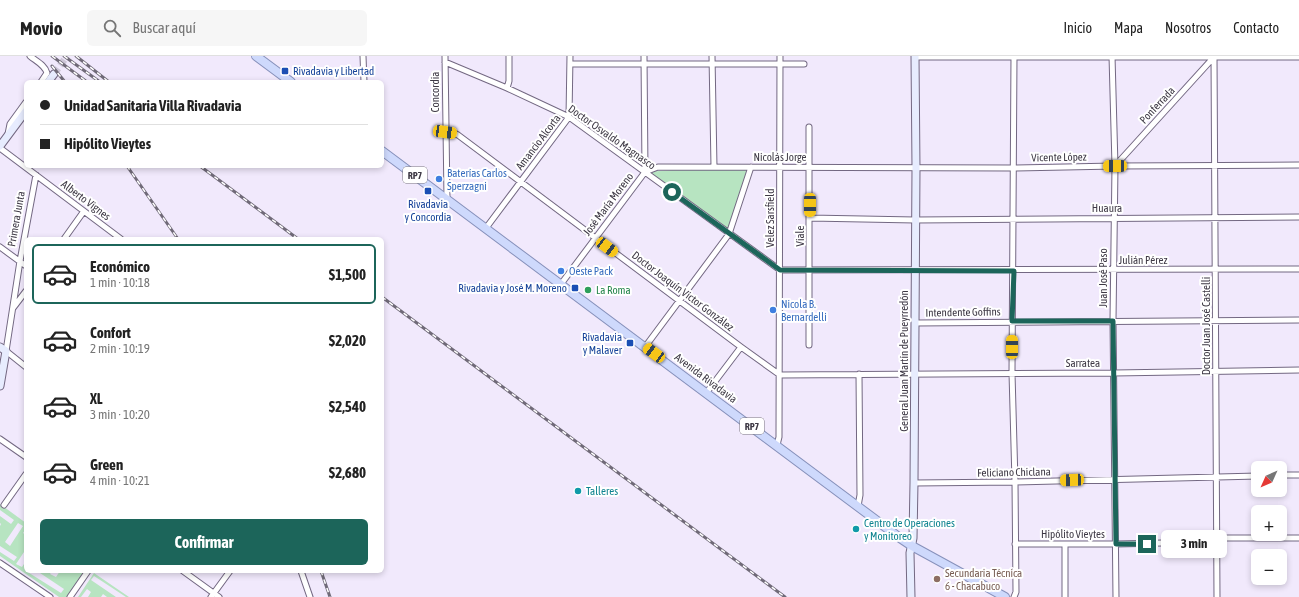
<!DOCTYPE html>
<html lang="es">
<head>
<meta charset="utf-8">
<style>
	body { margin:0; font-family:"Asap Condensed",sans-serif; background:#f6f6f6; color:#222; height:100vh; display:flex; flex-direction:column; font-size:15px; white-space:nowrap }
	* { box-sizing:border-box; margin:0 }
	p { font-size:13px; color:#767676 }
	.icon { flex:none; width:22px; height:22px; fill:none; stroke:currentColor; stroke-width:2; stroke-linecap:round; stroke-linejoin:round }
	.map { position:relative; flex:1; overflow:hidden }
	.panel { position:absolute; left:24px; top:181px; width:360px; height:336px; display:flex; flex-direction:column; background:#fff; border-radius:6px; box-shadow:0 2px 6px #0003 }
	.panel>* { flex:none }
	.banner { position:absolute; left:24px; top:24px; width:360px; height:88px; border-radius:6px; box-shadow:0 2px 6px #0003; display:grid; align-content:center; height:88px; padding:0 16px; background:#fff }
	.needle { width:26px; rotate:225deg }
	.tools { position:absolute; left:1251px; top:405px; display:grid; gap:8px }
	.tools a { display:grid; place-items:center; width:36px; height:36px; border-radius:6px; background:#fff; box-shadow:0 2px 6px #0003; font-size:20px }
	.end { position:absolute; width:18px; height:18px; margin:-9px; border:5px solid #1c655a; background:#fff; box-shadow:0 0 0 2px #fff }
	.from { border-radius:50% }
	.bubble { position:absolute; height:28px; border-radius:6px; background:#fff; box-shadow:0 2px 6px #0003; font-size:13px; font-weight:700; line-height:28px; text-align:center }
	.car { position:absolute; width:12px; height:24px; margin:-12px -6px; border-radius:5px; box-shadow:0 0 3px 1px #0007; background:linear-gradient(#f5c518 24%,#345 0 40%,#f5c518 0 76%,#345 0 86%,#f5c518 0) }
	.banner b { display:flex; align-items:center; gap:14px; height:38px; font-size:15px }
	.banner b+b { border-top:1px solid #e0e0e0 }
	.banner i { width:10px; height:10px; background:#222 }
	ul { padding:7px 0 0; list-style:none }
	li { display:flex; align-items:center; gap:12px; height:60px; margin:0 8px 6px; padding:0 8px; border:2px solid transparent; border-radius:6px }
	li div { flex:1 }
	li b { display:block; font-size:15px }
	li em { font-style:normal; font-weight:700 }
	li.active { border-color:#1c655a }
	li>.icon { width:36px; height:36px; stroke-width:1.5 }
	.button { display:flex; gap:8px; margin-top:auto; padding:8px 16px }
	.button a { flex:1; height:46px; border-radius:6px; background:#1c655a; color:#fff; font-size:16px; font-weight:700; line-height:46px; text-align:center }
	header { display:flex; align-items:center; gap:24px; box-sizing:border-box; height:56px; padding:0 20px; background:#fff; border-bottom:1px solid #e0e0e0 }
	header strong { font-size:19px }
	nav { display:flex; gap:22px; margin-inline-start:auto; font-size:14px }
	.search { width:280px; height:36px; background:#f6f6f6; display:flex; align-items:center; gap:10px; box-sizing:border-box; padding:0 14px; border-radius:6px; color:#767676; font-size:15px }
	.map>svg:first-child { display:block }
	.green { fill:#b7e4c1; fill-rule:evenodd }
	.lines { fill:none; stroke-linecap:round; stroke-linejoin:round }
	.secondary-tunnel { stroke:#cdc6d7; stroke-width:7; stroke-dasharray:7 3.5; stroke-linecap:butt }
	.street-casing { stroke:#736882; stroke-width:7 }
	.secondary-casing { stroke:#736882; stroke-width:9 }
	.primary-casing { stroke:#8791bb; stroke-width:10 }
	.street { stroke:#fff; stroke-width:5 }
	.secondary { stroke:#e7ecfe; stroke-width:7 }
	.primary { stroke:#ced9fc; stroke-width:8 }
	.rail-casing { stroke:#706a78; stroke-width:3 }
	.rail { stroke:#fff; stroke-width:1.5; stroke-dasharray:4.5; stroke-linecap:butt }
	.route { stroke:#1c655a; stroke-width:5 }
	.transit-dot { fill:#1a4fb4; stroke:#fff; stroke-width:1.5 }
	.shop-dot { fill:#3f7fe0; stroke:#fff; stroke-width:1.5 }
	.leisure-dot { fill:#2e9e5b; stroke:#fff; stroke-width:1.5 }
	.culture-dot { fill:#0f9aa8; stroke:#fff; stroke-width:1.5 }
	.education-dot { fill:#8d6e63; stroke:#fff; stroke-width:1.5 }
	.labels { text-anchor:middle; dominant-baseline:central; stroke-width:4; stroke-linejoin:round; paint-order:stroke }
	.shield { fill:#fff; stroke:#78747d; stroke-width:1 }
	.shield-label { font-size:10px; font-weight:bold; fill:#3e3945 }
	.transit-label { font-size:11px; fill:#164399; stroke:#fff; text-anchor:end }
	.street-label { font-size:11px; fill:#3e3945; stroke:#fff }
	.shop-label { font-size:11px; fill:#366cbe; stroke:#fff; text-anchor:start }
	.leisure-label { font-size:11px; fill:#27864d; stroke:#fff; text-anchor:start }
	.culture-label { font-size:11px; fill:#0d838f; stroke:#fff; text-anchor:start }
	.education-label { font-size:11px; fill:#785e54; stroke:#fff; text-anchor:start }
</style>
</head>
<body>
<header>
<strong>Movio</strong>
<div class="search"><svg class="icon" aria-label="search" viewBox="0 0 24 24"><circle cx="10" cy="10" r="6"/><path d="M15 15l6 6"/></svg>Buscar aquí</div>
<nav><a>Inicio</a><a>Mapa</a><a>Nosotros</a><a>Contacto</a></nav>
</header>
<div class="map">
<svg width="1299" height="541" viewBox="0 0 1299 541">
	<rect width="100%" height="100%" fill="#f1e9fc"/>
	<path class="green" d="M 714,111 L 751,111 L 729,178 L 645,116 Z
		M 0,448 L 26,467 L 26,473 L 23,477 L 26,479 L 26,493 L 16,508 L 22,511 L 26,505 L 25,513 L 26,515 L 61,537 L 64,533 L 37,515 L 52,515 L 50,518 L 56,521 L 60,515 L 77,515 L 81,517 L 82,515 L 85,515 L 67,541 L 59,541 L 0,500 L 0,496 L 14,505 L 17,501 L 0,490 L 0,470 L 1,468 L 0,467 L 0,460 L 11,468 L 14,464 L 0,454 ZM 18,467 L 23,470 L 10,490 L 5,486 Z
		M 94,517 L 129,541 L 126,541 L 94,520 L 91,524 L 116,541 L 107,541 L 103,538 L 101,541 L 88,541 L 91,536 L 87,533 L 81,541 L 78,541 Z"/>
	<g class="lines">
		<path class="secondary-tunnel" d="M 54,18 L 67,0"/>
		<g class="street-casing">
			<path id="street" d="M 30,0 C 36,5 45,9 47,17 L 41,26
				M 363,0 L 364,26
				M 445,0 L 447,143
				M 712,0 L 714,111
				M 1014,0 L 1012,317 L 1015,426 L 1016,536 L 1014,541
				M 1112,0 L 1115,110 L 1113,265 L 1116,541
				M 1214,0 L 1217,541
				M 915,1 L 1299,1
				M 445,6 L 507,32 L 569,61 L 780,214 L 1299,213
				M 570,8 L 804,8
				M 507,32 L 509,25 L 509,0
				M 809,71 L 809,289
				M 445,76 L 454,77 L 458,79 L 741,291 L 780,319 L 1114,317 L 1299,314
				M 8,78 L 10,68 L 26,46
				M 0,92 L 121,183
				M 1115,110 L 1214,1
				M 645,116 L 658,111 L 1013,112 L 1115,110 L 1299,109
				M 810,162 L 915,164 L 1299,161
				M 486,172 L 569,61 L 570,0
				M 64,183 L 84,155
				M 0,191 L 26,210
				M 561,228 L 645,116 L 644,0
				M 13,252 L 26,235
				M 915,267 L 1299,264
				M 645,291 L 729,178 L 751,111
				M 26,311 L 6,295 L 20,205 L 36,119
				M 707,336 L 741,291
				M 0,383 L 26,401
				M 777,389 L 779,381 L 780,0
				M 1280,419 L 1299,419
				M 914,427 L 1015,426 L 1258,420
				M 4,449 L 26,418
				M 858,450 L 860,439 L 859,318
				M 1015,488 L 1116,488 L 1210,486 L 1223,482 L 1299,482
				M 0,507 L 50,541
				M 183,515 L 219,541
				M 301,515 L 310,541
				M 70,541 L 88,515
				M 211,541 L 230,515
				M 1065,541 L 1065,489"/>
		</g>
		<g class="secondary-casing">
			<path id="secondary" d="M 48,26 L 54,18
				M 0,90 L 26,55
				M 0,291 L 6,295 L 0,330
				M 911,541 L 910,497 L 913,482 L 914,427 L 916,112 L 915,0"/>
		</g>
		<g class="primary-casing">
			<path id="primary" d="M 256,0 L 291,26
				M 382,95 L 900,482 L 912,490 L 1005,541"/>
		</g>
		<use href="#street" class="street"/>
		<use href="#secondary" class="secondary"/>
		<use href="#primary" class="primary"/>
		<g class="rail-casing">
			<path id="rail" d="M 52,0 L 87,26
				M 64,0 L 100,26
				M 76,0 L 109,26
				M 52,10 L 65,26
				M 127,110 L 178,183
				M 200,110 L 298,183
				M 382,241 L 785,541
				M 321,515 L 330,541"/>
		</g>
		<use href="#rail" class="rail"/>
	</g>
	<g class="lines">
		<path class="route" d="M 672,136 L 780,214 L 1014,215 L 1012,265 L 1113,265 L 1116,488 L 1147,488"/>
	</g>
	<g class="transit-dot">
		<rect x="281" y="11" width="8" height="8" rx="2"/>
		<rect x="424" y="131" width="8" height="8" rx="2"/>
		<rect x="571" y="228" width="8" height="8" rx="2"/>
		<rect x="626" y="283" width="8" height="8" rx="2"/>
	</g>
	<g class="shop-dot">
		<circle cx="439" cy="123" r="4"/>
		<circle cx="561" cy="215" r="4"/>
		<circle cx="773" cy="254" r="4"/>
	</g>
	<circle class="leisure-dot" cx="588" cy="234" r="4"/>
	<g class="culture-dot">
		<circle cx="578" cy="435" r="4"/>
		<circle cx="856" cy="473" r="4"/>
	</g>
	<circle class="education-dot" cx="937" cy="523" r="4"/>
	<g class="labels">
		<g class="shield">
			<rect x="403" y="111" width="24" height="16" rx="3"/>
			<rect x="740" y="362" width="24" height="16" rx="3"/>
		</g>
		<g class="shield-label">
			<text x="415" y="119">RP7</text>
			<text x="752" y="370">RP7</text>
		</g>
		<g class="transit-label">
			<text x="293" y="15" text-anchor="start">Rivadavia y Libertad</text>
			<text x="428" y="148" text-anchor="middle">Rivadavia<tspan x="428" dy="13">y Concordia</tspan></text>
			<text x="567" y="232">Rivadavia y José M. Moreno</text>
			<text x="622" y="281">Rivadavia<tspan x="622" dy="13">y Malaver</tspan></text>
		</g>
		<g class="street-label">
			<text transform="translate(435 36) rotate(-90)">Concordia</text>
			<text transform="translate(1157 49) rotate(-47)">Ponferrada</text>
			<text transform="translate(612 81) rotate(35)">Doctor Osvaldo Magnasco</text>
			<text transform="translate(538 86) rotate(-53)">Amancio Alcorta</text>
			<text x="780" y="101">Nicolás Jorge</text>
			<text transform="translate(1059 101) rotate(-1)">Vicente López</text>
			<text transform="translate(86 144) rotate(37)">Alberto Vignes</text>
			<text transform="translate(608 148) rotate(-53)">José María Moreno</text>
			<text x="1107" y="152">Huaura</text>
			<text transform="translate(770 162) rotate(-90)">Velez Sarsfield</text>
			<text transform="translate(16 163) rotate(-80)">Primera Junta</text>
			<text transform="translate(800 180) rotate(-90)">Viale</text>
			<text x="1143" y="204">Julián Pérez</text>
			<text transform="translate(1103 222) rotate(-90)">Juan José Paso</text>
			<text transform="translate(683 235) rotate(37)">Doctor Joaquín Victor González</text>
			<text transform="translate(963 256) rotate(-1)">Intendente Goffins</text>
			<text transform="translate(1206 270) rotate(-90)">Doctor Juan José Castelli</text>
			<text transform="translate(904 305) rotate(-90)">General Juan Martín de Pueyrredón</text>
			<text x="1083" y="307">Sarratea</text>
			<text transform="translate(706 322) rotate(37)">Avenida Rivadavia</text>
			<text transform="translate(1014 416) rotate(-1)">Feliciano Chiclana</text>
			<text x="1073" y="478">Hipólito Vieytes</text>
		</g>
		<g class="shop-label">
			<text x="447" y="117">Baterías Carlos<tspan x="447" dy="13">Sperzagni</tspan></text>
			<text x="569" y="215">Oeste Pack</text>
			<text x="781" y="248">Nicola B.<tspan x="781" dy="13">Bernardelli</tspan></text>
		</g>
		<g class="leisure-label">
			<text x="596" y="234">La Roma</text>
		</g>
		<g class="culture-label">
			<text x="586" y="435">Talleres</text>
			<text x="864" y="467">Centro de Operaciones<tspan x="864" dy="13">y Monitoreo</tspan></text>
		</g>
		<g class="education-label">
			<text x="945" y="517">Secundaria Técnica<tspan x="945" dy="13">6 - Chacabuco</tspan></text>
		</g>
	</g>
</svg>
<div class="tools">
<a><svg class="needle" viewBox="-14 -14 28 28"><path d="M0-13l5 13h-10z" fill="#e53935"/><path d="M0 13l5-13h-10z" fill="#767676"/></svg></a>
<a>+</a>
<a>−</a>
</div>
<i class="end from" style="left:672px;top:136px"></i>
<i class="end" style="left:1147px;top:488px"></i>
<div class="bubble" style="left:1161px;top:474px;width:66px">3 min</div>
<i class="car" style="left:445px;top:76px;rotate:98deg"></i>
<i class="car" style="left:1115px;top:110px;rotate:269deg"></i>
<i class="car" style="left:810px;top:149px;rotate:180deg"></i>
<i class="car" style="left:607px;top:191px;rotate:127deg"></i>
<i class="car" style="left:1012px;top:291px;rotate:0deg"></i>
<i class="car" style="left:654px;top:297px;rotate:306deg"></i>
<i class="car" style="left:1072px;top:424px;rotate:268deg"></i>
<div class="banner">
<b><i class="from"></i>Unidad Sanitaria Villa Rivadavia</b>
<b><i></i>Hipólito Vieytes</b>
</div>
<section class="panel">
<ul>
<li class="active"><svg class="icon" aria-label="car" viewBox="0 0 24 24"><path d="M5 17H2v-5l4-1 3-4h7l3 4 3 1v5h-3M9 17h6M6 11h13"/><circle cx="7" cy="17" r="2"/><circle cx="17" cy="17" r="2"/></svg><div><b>Económico</b><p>1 min · 10:18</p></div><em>$1,500</em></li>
<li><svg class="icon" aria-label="car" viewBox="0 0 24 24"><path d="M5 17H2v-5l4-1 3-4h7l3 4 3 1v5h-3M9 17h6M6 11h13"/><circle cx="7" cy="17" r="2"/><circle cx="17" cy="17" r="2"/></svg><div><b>Confort</b><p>2 min · 10:19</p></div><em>$2,020</em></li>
<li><svg class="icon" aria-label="car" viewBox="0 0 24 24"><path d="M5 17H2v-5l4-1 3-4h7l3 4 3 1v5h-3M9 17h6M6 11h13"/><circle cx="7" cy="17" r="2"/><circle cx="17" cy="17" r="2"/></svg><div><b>XL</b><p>3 min · 10:20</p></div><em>$2,540</em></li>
<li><svg class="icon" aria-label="car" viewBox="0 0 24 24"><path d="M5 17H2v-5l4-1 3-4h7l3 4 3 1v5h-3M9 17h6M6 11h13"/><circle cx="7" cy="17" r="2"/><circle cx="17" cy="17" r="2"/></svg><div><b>Green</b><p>4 min · 10:21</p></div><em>$2,680</em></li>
</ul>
<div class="button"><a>Confirmar</a></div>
</section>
</div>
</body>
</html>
